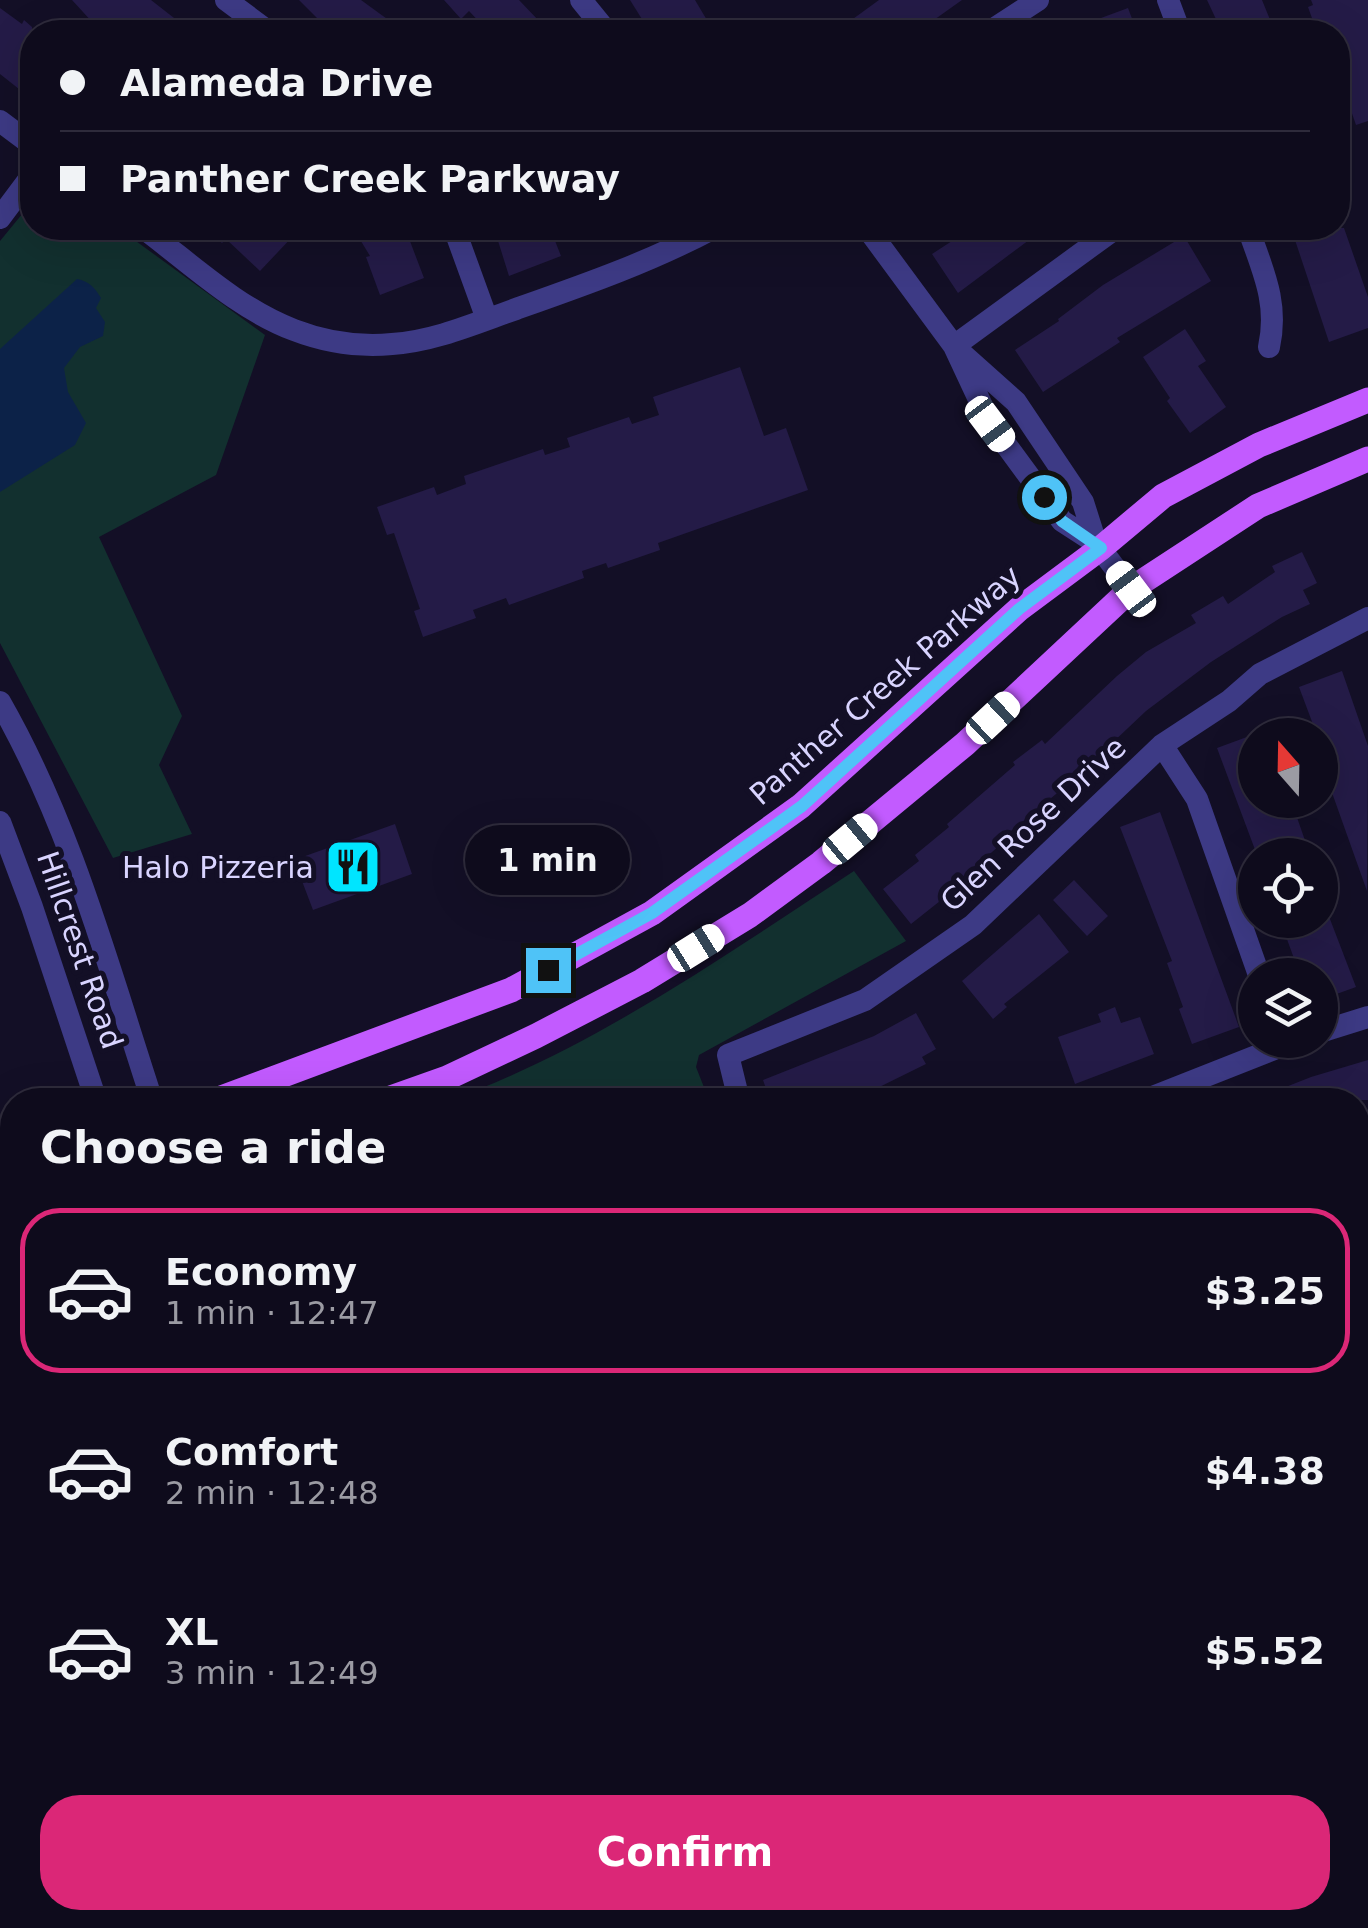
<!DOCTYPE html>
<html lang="en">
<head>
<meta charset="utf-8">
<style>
	body { margin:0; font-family:"DejaVu Sans",sans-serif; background:#171425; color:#f1f3f6; height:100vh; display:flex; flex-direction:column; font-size:38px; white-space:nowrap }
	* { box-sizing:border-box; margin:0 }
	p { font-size:32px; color:#9b9ba3 }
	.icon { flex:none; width:55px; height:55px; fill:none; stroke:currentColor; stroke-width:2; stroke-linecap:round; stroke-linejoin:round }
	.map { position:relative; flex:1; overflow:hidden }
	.sheet { position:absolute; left:0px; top:1088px; width:1370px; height:842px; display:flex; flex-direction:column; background:#0e0b1c; border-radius:40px 40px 0 0; box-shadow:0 10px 40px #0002,0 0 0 2px #2e2b3b }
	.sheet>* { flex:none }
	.guide { position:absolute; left:20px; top:20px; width:1330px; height:220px; border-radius:40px; box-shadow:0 10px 40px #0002,0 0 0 2px #2e2b3b; display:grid; align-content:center; height:220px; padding:0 40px; background:#0e0b1c }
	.needle { width:65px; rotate:340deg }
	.buttons { position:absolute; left:1238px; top:718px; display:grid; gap:20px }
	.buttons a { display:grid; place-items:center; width:100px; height:100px; border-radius:50%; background:#0e0b1c; box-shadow:0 10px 40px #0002,0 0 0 2px #2e2b3b; font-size:50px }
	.end { position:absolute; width:45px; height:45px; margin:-22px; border:12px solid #4fc3f7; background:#111; box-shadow:0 0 0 5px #111 }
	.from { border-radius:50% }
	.bubble { position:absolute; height:70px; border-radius:35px; background:#0e0b1c; box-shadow:0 10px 40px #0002,0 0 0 2px #2e2b3b; font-size:32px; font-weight:700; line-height:70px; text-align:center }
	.car { position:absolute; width:30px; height:60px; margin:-30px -15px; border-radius:12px; box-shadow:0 0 8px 2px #0007; background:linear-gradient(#fff 24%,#345 0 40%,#fff 0 76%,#345 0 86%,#fff 0) }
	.guide b { display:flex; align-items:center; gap:35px; height:95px; font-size:38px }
	.guide b+b { border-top:2px solid #2e2b3b }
	.guide i { width:25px; height:25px; background:#f1f3f6 }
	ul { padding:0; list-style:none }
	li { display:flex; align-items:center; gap:30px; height:165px; margin:0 20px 15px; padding:0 20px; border:5px solid transparent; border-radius:40px }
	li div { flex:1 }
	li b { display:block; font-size:38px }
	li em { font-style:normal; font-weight:700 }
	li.on { border-color:#db2777 }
	li>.icon { width:90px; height:90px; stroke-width:1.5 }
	h2 { padding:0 40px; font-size:45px; line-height:120px }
	.primary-button { display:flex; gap:20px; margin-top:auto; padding:20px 40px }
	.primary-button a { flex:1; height:115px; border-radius:40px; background:#db2777; color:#fff; font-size:40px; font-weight:700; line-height:115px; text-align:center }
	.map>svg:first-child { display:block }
	.green { fill:#12302f }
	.water { fill:#0c2248 }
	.building { fill:#241b47 }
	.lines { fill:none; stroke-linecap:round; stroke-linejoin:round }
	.minor { stroke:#3d3a85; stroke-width:22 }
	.major { stroke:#c25bff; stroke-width:25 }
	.route { stroke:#4fc3f7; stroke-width:12 }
	.labels { text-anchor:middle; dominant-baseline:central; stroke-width:10; stroke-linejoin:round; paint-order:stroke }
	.street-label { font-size:30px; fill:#d9d4ff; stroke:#130f26 }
	.poi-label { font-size:30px; fill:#d9d4ff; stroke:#130f26; text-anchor:end }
</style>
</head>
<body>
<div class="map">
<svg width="1368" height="1928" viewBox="0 0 1368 1928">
	<rect width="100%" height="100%" fill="#130f26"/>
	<path class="green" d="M 32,202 L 32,228 L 118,228 L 265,335 L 216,475 L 99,537 L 182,716 L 159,765 L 192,834 L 113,858 L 0,643 L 0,241 Z
		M 854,871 L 906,941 L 699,1055 L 696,1067 L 709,1100 L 451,1100 C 594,1048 727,954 854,871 Z
		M 0,1715 L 12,1715 L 12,1757 L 0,1757 Z
		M 298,1918 L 742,1918 L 741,1928 L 298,1928 Z"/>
	<path class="water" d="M 77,279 C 89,281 95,288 101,298 L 96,308 L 105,322 L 103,336 L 80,347 L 64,368 L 68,392 L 86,423 L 75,445 L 0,492 L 0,349 Z"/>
	<path class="building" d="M 72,0 L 151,0 L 192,32 L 119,32 L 100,18 L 94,24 Z
		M 299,0 L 361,0 L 405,32 L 331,32 Z
		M 444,0 L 519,0 L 539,21 L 526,32 L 489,32 L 469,11 L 461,19 Z
		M 630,0 L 695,0 L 714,32 L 650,32 Z
		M 879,0 L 962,0 L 917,32 L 835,32 Z
		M 1207,0 L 1262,0 L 1275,32 L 1222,32 Z
		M 1311,0 L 1368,0 L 1368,121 L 1356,125 L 1338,73 L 1338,32 L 1323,32 L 1318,20 L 1313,21 L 1308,7 L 1313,5 Z
		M 0,8 L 22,24 L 24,20 L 32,27 L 32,83 L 24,93 L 0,74 Z
		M 1128,8 L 1137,32 L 1066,32 L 1066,31 Z
		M 206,228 L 288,228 L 295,234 L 260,271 L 226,239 L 222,243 Z
		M 353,228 L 405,228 L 424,278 L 380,295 L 366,257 L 370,256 Z
		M 494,228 L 550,228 L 561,256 L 509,276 Z
		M 972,228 L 1026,228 L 1033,237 L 958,293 L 932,254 Z
		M 1291,228 L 1344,228 L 1368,297 L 1368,328 L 1329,342 Z
		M 1184,236 L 1211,281 L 1117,338 L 1120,342 L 1043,392 L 1015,350 L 1059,321 L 1058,319 L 1103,285 Z
		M 1185,329 L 1206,361 L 1198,366 L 1226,407 L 1190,433 L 1167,401 L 1170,398 L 1143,357 Z
		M 740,367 L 764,436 L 786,428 L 808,490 L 658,543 L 660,550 L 608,568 L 606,563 L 582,571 L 584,578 L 509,605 L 506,598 L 473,610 L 476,618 L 423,637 L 414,611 L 420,609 L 394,533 L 387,535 L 377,507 L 434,487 L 437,495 L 466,484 L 464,476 L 543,449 L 545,455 L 570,447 L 567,438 L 629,417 L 632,424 L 659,415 L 653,397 Z
		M 1302,552 L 1317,583 L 1303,590 L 1310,604 L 1282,617 L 1211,662 L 1146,711 L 1073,780 L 1005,836 L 1007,839 L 939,898 L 940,901 L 911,924 L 883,889 L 919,861 L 915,855 L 949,827 L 947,824 L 1015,765 L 1013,762 L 1042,740 L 1045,744 L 1117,676 L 1146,652 L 1196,623 L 1191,615 L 1223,596 L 1228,604 L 1275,572 L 1272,566 Z
		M 1342,671 L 1368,746 L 1367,891 L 1320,759 L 1320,735 L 1317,735 L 1299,687 Z
		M 1255,734 L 1255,800 L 1291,800 L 1310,855 L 1257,855 L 1217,748 Z
		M 1160,812 L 1239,1027 L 1192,1044 L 1179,1009 L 1183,1007 L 1167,963 L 1172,961 L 1120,827 Z
		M 395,824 L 412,874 L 313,910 L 294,860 Z
		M 1074,880 L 1108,916 L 1087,936 L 1053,900 Z
		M 1320,893 L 1356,987 L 1320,1000 L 1320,975 L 1300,975 L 1280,920 L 1320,920 Z
		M 1039,914 L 1069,952 L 1004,1004 L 1007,1007 L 993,1019 L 962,981 Z
		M 1115,1007 L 1121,1023 L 1140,1017 L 1154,1054 L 1075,1084 L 1058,1037 L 1101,1022 L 1098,1014 Z
		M 916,1013 L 936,1049 L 922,1057 L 926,1064 L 853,1100 L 839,1100 L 835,1090 L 809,1100 L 770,1100 L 763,1080 L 874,1036 Z
		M 1368,1060 L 1368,1100 L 1253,1100 L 1311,1077 Z
		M 0,1422 L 12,1451 L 12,1596 L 0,1598 Z
		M 12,1642 L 12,1711 L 0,1711 L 0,1643 Z
		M 12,1833 L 12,1922 L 2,1923 L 0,1834 Z"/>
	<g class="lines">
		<path class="minor" d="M 226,0 L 269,32
			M 581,0 L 607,32
			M 1168,0 L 1180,32
			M 989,32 L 1038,0
			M 0,121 L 32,145
			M 0,218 L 32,175
			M 143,228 C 190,263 238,309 294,330 C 325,342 359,347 392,344 C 435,341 476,323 516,309 C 584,285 650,262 714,228
			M 454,228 L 487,319
			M 867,228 L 954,346 L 990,423 L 1062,521 L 1096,543
			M 1248,228 C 1262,269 1279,302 1269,347
			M 954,346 L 1116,228
			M 960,352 L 1016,402 L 1083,502 L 1096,543 L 1131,589
			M 0,702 C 71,826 108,966 152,1100
			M 1162,745 L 1197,799 L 1259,975
			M 0,822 L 32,907 L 96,1100
			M 1320,1032 L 1368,1017
			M 739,1100 L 728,1055 L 865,1000 L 973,925 L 1162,745 L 1229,701 L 1260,674 L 1368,618
			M 1145,1100 L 1297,1040
			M 1358,1250 L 1368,1246
			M 0,1407 L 12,1403
			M 1358,1482 L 1368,1476
			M 1358,1757 L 1368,1750
			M 86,1918 L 86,1928
			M 1263,1918 L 1265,1928
			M 761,1924 L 852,1928 L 955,1918"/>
		<path class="major" d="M 216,1100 L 511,990 L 652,913 L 801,806 L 1019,609 L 1101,548 L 1163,496 L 1259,445 L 1368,400
			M 385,1100 L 447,1078 L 536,1036 L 642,981 L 750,915 L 821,863 L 965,744 L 1131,589 L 1258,506 L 1368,459
			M 0,1177 L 12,1173
			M 0,1237 L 12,1232
			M 227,1918 L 227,1928
			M 279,1918 L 280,1928"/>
	</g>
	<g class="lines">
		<path class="route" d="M 548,970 L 652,913 L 802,806 L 1019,609 L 1101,548 L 1062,521 L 1044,497"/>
	</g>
	<defs>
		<g id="restaurant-square" transform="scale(2.875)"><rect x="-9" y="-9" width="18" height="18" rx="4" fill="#00e5ff" stroke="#130f26"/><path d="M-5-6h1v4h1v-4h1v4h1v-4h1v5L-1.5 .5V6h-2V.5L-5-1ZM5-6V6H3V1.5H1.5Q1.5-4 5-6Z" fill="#111"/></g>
	</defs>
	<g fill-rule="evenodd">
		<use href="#restaurant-square" x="353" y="867"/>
	</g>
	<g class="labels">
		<g class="street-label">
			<text transform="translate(885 685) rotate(-41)">Panther Creek Parkway</text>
			<text transform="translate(1033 824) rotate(-43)">Glen Rose Drive</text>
			<text transform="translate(80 950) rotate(71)">Hillcrest Road</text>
		</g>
		<g class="poi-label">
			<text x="314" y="867">Halo Pizzeria</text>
		</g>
	</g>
</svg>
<div class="buttons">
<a><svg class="needle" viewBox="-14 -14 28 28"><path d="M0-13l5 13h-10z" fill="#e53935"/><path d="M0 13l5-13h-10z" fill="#9b9ba3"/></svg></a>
<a><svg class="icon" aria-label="locate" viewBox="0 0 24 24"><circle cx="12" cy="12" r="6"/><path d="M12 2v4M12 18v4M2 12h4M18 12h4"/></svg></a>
<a><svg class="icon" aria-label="layers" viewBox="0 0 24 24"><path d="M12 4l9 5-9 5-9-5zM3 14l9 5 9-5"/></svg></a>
</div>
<i class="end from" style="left:1044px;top:497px"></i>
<i class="end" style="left:548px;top:970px"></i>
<div class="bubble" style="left:465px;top:825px;width:165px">1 min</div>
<i class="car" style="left:990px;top:424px;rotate:143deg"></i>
<i class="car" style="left:1131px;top:589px;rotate:323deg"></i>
<i class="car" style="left:993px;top:718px;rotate:47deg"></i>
<i class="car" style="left:850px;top:839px;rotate:50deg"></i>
<i class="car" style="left:696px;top:948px;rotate:58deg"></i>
<div class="guide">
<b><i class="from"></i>Alameda Drive</b>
<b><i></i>Panther Creek Parkway</b>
</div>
<section class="sheet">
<h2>Choose a ride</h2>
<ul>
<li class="on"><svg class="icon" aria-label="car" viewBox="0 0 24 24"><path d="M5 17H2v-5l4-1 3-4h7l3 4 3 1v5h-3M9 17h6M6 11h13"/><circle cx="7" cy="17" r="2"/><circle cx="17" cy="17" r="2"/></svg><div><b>Economy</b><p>1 min · 12:47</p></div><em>$3.25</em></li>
<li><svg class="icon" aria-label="car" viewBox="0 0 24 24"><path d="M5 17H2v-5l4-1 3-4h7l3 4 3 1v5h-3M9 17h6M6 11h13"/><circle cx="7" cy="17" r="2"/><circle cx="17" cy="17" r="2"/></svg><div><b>Comfort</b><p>2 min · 12:48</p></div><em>$4.38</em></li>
<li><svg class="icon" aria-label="car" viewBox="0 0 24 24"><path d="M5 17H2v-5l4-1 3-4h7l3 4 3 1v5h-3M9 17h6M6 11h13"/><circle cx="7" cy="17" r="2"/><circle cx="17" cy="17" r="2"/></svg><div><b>XL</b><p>3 min · 12:49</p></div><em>$5.52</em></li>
</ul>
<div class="primary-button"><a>Confirm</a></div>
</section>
</div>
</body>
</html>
